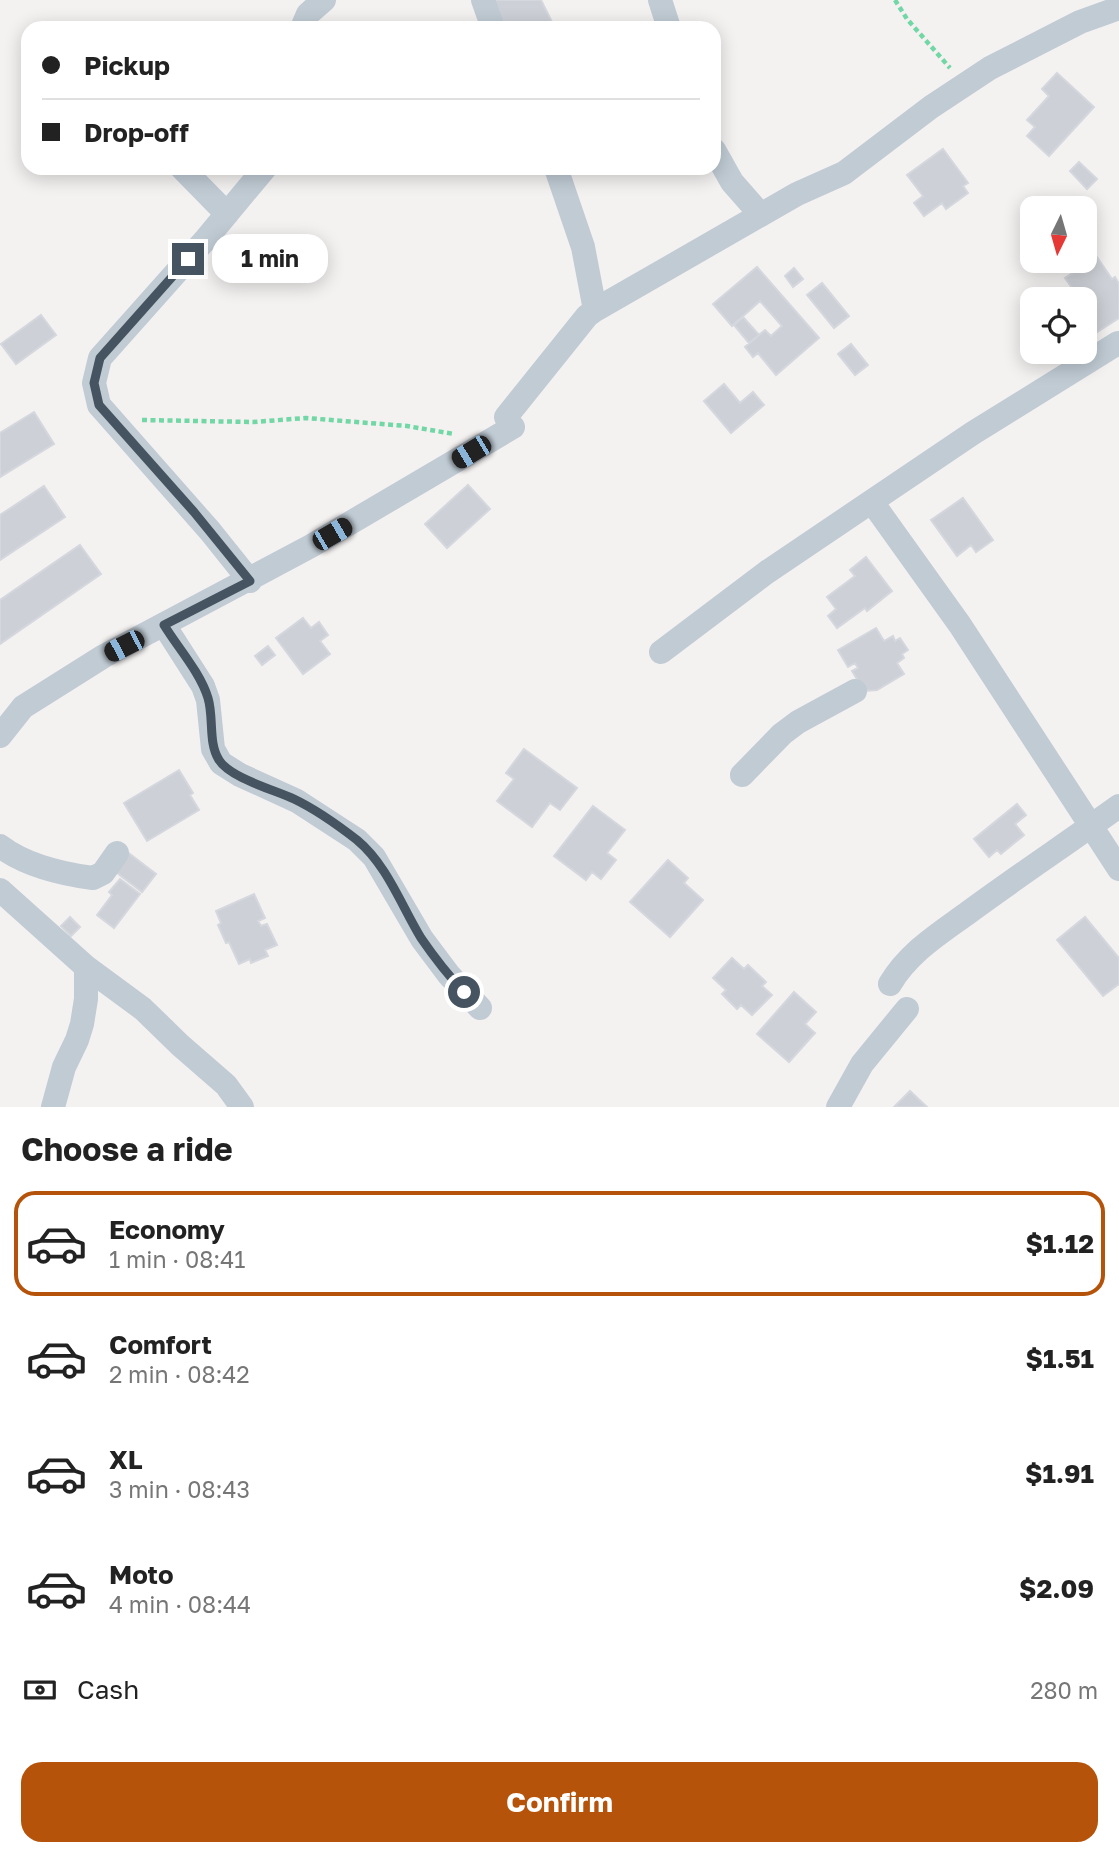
<!DOCTYPE html>
<html lang="en">
<head>
<meta charset="utf-8">
<style>
	body { margin:0; font-family:"Golos Text",sans-serif; background:#f6f6f6; color:#222; height:100vh; display:flex; flex-direction:column; font-size:26px; white-space:nowrap }
	* { box-sizing:border-box; margin:0 }
	p { font-size:23px; color:#767676 }
	.icon { flex:none; width:38px; height:38px; fill:none; stroke:currentColor; stroke-width:2; stroke-linecap:round; stroke-linejoin:round }
	.map { position:relative; height:1107px; overflow:hidden }
	.side { display:flex; flex-direction:column; background:#fff; flex:1 }
	.side>* { flex:none }
	.top-card { position:absolute; left:21px; top:21px; width:700px; height:154px; border-radius:21px; box-shadow:0 4px 18px #0003; display:grid; align-content:center; height:154px; padding:0 21px; background:#fff }
	.needle { width:46px; rotate:185deg }
	.tools { position:absolute; left:1020px; top:196px; display:grid; gap:14px }
	.tools a { display:grid; place-items:center; width:77px; height:77px; border-radius:14px; background:#fff; box-shadow:0 4px 18px #0003; font-size:35px }
	.end { position:absolute; width:32px; height:32px; margin:-16px; border:9px solid #465461; background:#fff; box-shadow:0 0 0 4px #fff }
	.from { border-radius:50% }
	.bubble { position:absolute; height:49px; border-radius:21px; background:#fff; box-shadow:0 4px 18px #0003; font-size:23px; font-weight:700; line-height:49px; text-align:center }
	.car { position:absolute; width:21px; height:42px; margin:-21px -10px; border-radius:9px; box-shadow:0 0 5px 2px #0007; background:linear-gradient(#222 24%,#8ab4d8 0 40%,#222 0 76%,#8ab4d8 0 86%,#222 0) }
	.top-card b { display:flex; align-items:center; gap:24px; height:66px; font-size:26px }
	.top-card b+b { border-top:2px solid #e0e0e0 }
	.top-card i { width:18px; height:18px; background:#222 }
	ul { padding:0; list-style:none }
	li { display:flex; align-items:center; gap:21px; height:105px; margin:0 14px 10px; padding:0 7px; border:4px solid transparent; border-radius:21px }
	li div { flex:1 }
	li b { display:block; font-size:26px }
	li em { font-style:normal; font-weight:700 }
	li.on { border-color:#b45309 }
	li>.icon { width:63px; height:63px; stroke-width:1.5 }
	h2 { padding:0 21px; font-size:32px; line-height:84px }
	.pay { display:flex; align-items:center; gap:18px; height:77px; padding:0 21px; font-size:26px }
	.pay p { margin-inline-start:auto }
	.button { display:flex; gap:14px; margin-top:auto; padding:14px 21px }
	.button a { flex:1; height:80px; border-radius:21px; background:#b45309; color:#fff; font-size:28px; font-weight:700; line-height:80px; text-align:center }
	.map>svg:first-child { display:block }
	.building { fill:#cdd0d6; stroke:#d4d7dd; stroke-width:2 }
	.lines { fill:none; stroke-linecap:round; stroke-linejoin:round }
	.path { stroke:#70d7a5; stroke-width:4.5; stroke-dasharray:5 3.5; stroke-linecap:butt }
	.minor { stroke:#c0cbd4; stroke-width:24 }
	.route { stroke:#465461; stroke-width:9 }
</style>
</head>
<body>
<div class="map">
<svg width="1119" height="1107" viewBox="0 0 1119 1107">
	<rect width="100%" height="100%" fill="#f4f1f1"/>
	<path class="building" d="M 492,0 L 541,0 L 553,24 L 545,28 L 505,28 Z
		M 1057,73 L 1094,107 L 1049,156 L 1027,136 L 1035,127 L 1027,120 L 1049,96 L 1042,89 Z
		M 943,149 L 968,183 L 963,186 L 968,193 L 946,209 L 942,203 L 924,216 L 914,203 L 923,196 L 907,175 Z
		M 1079,162 L 1097,179 L 1087,189 L 1070,171 Z
		M 1097,257 L 1112,279 L 1115,277 L 1119,284 L 1119,318 L 1085,340 L 1085,311 L 1090,308 L 1087,303 L 1085,305 L 1085,299 L 1080,299 L 1065,278 Z
		M 757,267 L 819,338 L 776,375 L 758,353 L 753,357 L 745,347 L 765,330 L 771,336 L 782,326 L 760,301 L 732,326 L 713,304 Z
		M 794,268 L 803,279 L 793,287 L 785,276 Z
		M 822,283 L 849,316 L 834,328 L 807,295 Z
		M 41,315 L 56,335 L 16,364 L 1,344 Z
		M 743,317 L 759,335 L 749,343 L 734,325 Z
		M 851,344 L 868,365 L 855,375 L 838,354 Z
		M 724,384 L 740,403 L 753,392 L 764,405 L 731,433 L 704,401 Z
		M 34,412 L 54,444 L 0,477 L 0,433 Z
		M 468,485 L 490,509 L 447,548 L 425,524 Z
		M 44,486 L 65,517 L 0,560 L 0,515 Z
		M 963,498 L 993,540 L 976,552 L 971,545 L 957,556 L 931,520 Z
		M 80,545 L 101,574 L 0,644 L 0,600 Z
		M 866,557 L 892,591 L 867,611 L 865,608 L 837,628 L 828,616 L 836,609 L 827,597 L 855,576 L 850,570 Z
		M 303,618 L 311,628 L 319,622 L 328,635 L 320,641 L 330,654 L 303,674 L 276,638 Z
		M 876,628 L 884,641 L 893,636 L 895,641 L 900,638 L 908,650 L 902,654 L 904,658 L 897,663 L 904,674 L 877,690 L 864,691 L 852,671 L 858,668 L 855,663 L 848,667 L 838,650 Z
		M 268,646 L 275,655 L 262,665 L 255,656 Z
		M 524,749 L 577,788 L 560,810 L 550,803 L 532,827 L 497,801 L 514,779 L 506,773 Z
		M 179,770 L 193,793 L 190,795 L 199,810 L 147,841 L 124,803 Z
		M 1017,804 L 1026,815 L 1015,824 L 1024,835 L 1001,854 L 997,850 L 989,857 L 974,839 Z
		M 593,806 L 625,830 L 607,853 L 616,860 L 601,879 L 592,872 L 586,880 L 554,856 Z
		M 126,851 L 156,874 L 142,892 L 112,869 Z
		M 668,860 L 688,878 L 684,883 L 703,900 L 670,937 L 630,902 Z
		M 120,879 L 140,894 L 114,928 L 97,915 L 112,895 L 109,892 Z
		M 254,894 L 265,918 L 258,921 L 261,926 L 267,924 L 277,945 L 265,950 L 268,956 L 251,963 L 250,959 L 239,964 L 229,942 L 226,943 L 218,925 L 221,923 L 216,911 Z
		M 70,917 L 80,927 L 71,936 L 61,926 Z
		M 1085,917 L 1119,958 L 1119,984 L 1103,996 L 1057,940 Z
		M 732,958 L 744,969 L 748,965 L 766,982 L 762,986 L 772,995 L 752,1015 L 741,1005 L 737,1009 L 722,994 L 726,990 L 713,978 Z
		M 794,992 L 816,1012 L 805,1024 L 815,1033 L 789,1062 L 757,1034 Z
		M 910,1091 L 927,1107 L 894,1107 Z"/>
	<g class="lines">
		<path class="path" d="M 895,0 L 907,19 L 950,68
			M 142,420 L 253,422 L 306,418 L 407,426 L 454,434"/>
		<path class="minor" d="M 483,0 L 493,28
			M 660,0 L 669,28
			M 302,28 L 308,14 L 324,0
			M 714,150 L 732,182 L 761,215
			M 182,168 L 227,214
			M 556,168 L 583,247 L 595,310
			M 506,417 L 587,316 L 595,310 L 797,194 L 844,173 L 931,107 L 990,68 L 1080,22 L 1119,8
			M 872,502 L 960,625 L 1119,869
			M 250,581 L 210,531 L 99,405 L 94,383 L 100,358 L 206,239 L 265,168
			M 164,625 L 203,686 L 208,700 L 213,749 L 221,763 L 240,775 L 297,801 L 357,840 L 374,857 L 422,939 L 449,975 L 480,1008
			M 661,652 L 767,572 L 973,433 L 1118,343
			M 0,736 L 23,707 L 104,656 L 311,546 L 513,427
			M 742,775 L 782,734 L 798,722 L 855,691
			M 0,846 C 25,865 63,874 93,878 L 103,873 L 117,853
			M 0,890 L 86,967 L 143,1009 L 180,1045 L 226,1085 L 242,1107
			M 890,984 C 909,952 939,934 969,912 C 1018,876 1069,842 1119,806
			M 53,1107 L 64,1067 L 77,1040 L 82,1024 L 86,999 L 86,967
			M 838,1107 L 862,1064 L 907,1009"/>
	</g>
	<g class="lines">
		<path class="route" d="M 188,259 L 100,358 L 94,383 L 99,405 L 194,512 L 250,581 L 164,625 C 178,648 200,672 208,698 C 214,718 208,743 219,760 C 230,778 275,790 294,799 C 315,809 339,826 357,840 C 387,865 401,905 421,938 C 434,957 448,975 464,992"/>
	</g>
</svg>
<div class="tools">
<a><svg class="needle" viewBox="-14 -14 28 28"><path d="M0-13l5 13h-10z" fill="#e53935"/><path d="M0 13l5-13h-10z" fill="#767676"/></svg></a>
<a><svg class="icon" aria-label="locate" viewBox="0 0 24 24"><circle cx="12" cy="12" r="6"/><path d="M12 2v4M12 18v4M2 12h4M18 12h4"/></svg></a>
</div>
<i class="end from" style="left:464px;top:992px"></i>
<i class="end" style="left:188px;top:259px"></i>
<div class="bubble" style="left:212px;top:234px;width:116px">1 min</div>
<i class="car" style="left:471px;top:452px;rotate:239deg"></i>
<i class="car" style="left:332px;top:534px;rotate:60deg"></i>
<i class="car" style="left:124px;top:646px;rotate:243deg"></i>
<div class="top-card">
<b><i class="from"></i>Pickup</b>
<b><i></i>Drop-off</b>
</div>
</div>
<section class="side">
<h2>Choose a ride</h2>
<ul>
<li class="on"><svg class="icon" aria-label="car" viewBox="0 0 24 24"><path d="M5 17H2v-5l4-1 3-4h7l3 4 3 1v5h-3M9 17h6M6 11h13"/><circle cx="7" cy="17" r="2"/><circle cx="17" cy="17" r="2"/></svg><div><b>Economy</b><p>1 min · 08:41</p></div><em>$1.12</em></li>
<li><svg class="icon" aria-label="car" viewBox="0 0 24 24"><path d="M5 17H2v-5l4-1 3-4h7l3 4 3 1v5h-3M9 17h6M6 11h13"/><circle cx="7" cy="17" r="2"/><circle cx="17" cy="17" r="2"/></svg><div><b>Comfort</b><p>2 min · 08:42</p></div><em>$1.51</em></li>
<li><svg class="icon" aria-label="car" viewBox="0 0 24 24"><path d="M5 17H2v-5l4-1 3-4h7l3 4 3 1v5h-3M9 17h6M6 11h13"/><circle cx="7" cy="17" r="2"/><circle cx="17" cy="17" r="2"/></svg><div><b>XL</b><p>3 min · 08:43</p></div><em>$1.91</em></li>
<li><svg class="icon" aria-label="car" viewBox="0 0 24 24"><path d="M5 17H2v-5l4-1 3-4h7l3 4 3 1v5h-3M9 17h6M6 11h13"/><circle cx="7" cy="17" r="2"/><circle cx="17" cy="17" r="2"/></svg><div><b>Moto</b><p>4 min · 08:44</p></div><em>$2.09</em></li>
</ul>
<div class="pay"><svg class="icon" aria-label="cash" viewBox="0 0 24 24"><path d="M3 7h18v10H3z"/><circle cx="12" cy="12" r="2"/></svg>Cash<p>280 m</p></div>
<div class="button"><a>Confirm</a></div>
</section>
</body>
</html>
